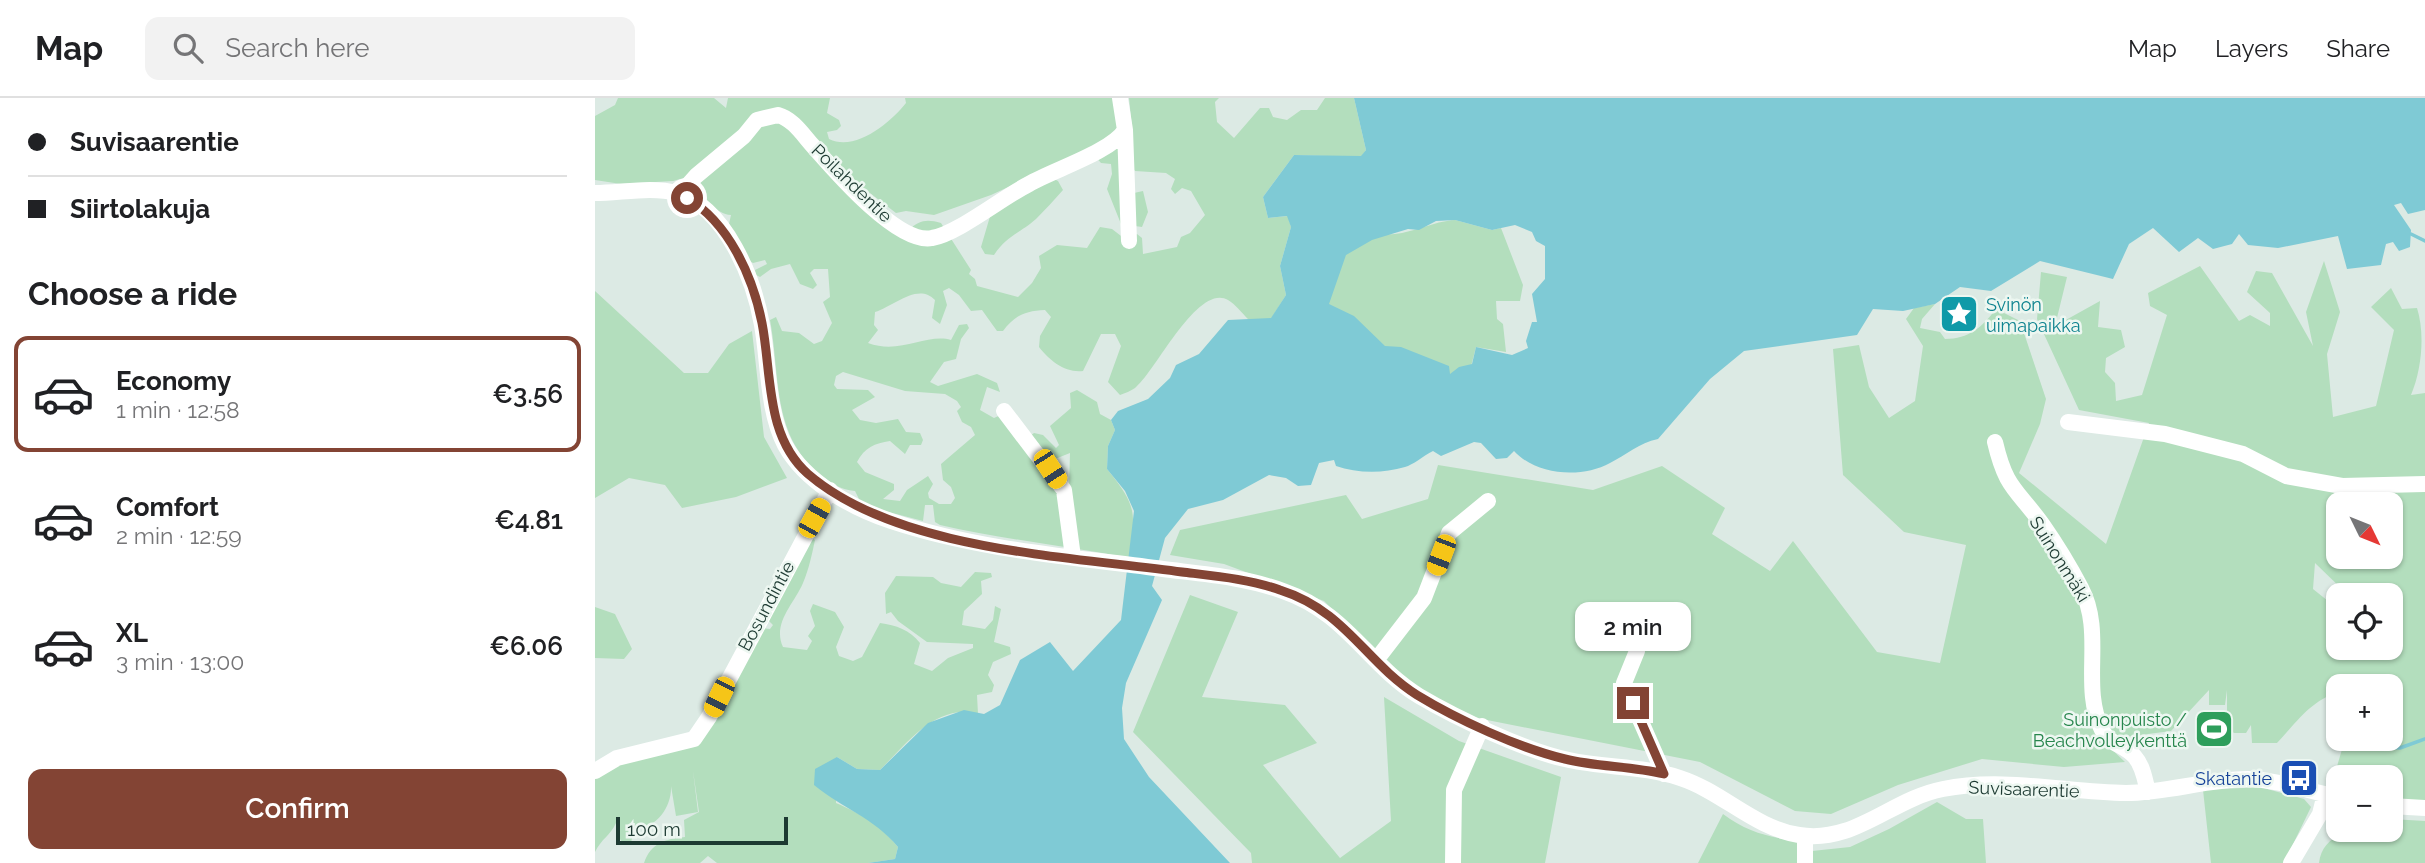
<!DOCTYPE html>
<html lang="en">
<head>
<meta charset="utf-8">
<style>
	body { margin:0; font-family:Raleway,sans-serif; background:#f2f2f2; color:#202124; height:100vh; display:flex; flex-direction:column; font-size:26px; white-space:nowrap }
	* { box-sizing:border-box; margin:0 }
	p { font-size:23px; color:#757577 }
	.icon { flex:none; width:38px; height:38px; fill:none; stroke:currentColor; stroke-width:2; stroke-linecap:round; stroke-linejoin:round }
	.map { position:relative; flex:1; overflow:hidden }
	.details { display:flex; flex-direction:column; background:#fff; width:595px }
	.details>* { flex:none }
	.hud { display:grid; align-content:center; height:154px; padding:0 28px; background:#fff }
	.needle { width:46px; rotate:133deg }
	.fabs { position:absolute; left:1731px; top:394px; display:grid; gap:14px }
	.fabs a { display:grid; place-items:center; width:77px; height:77px; border-radius:14px; background:#fff; box-shadow:0 2px 5px #0004; font-size:35px }
	.scale { position:absolute; left:21px; bottom:18px; width:172px; box-sizing:border-box; padding-left:7px; border:4px solid #1d3a32; border-top:0; font-size:19px; line-height:24px; white-space:nowrap; color:#1d3a32; -webkit-text-stroke:5px #edf7f1; paint-order:stroke }
	.end { position:absolute; width:32px; height:32px; margin:-16px; border:9px solid #834434; background:#fff; box-shadow:0 0 0 4px #fff }
	.from { border-radius:50% }
	.bubble { position:absolute; height:49px; border-radius:14px; background:#fff; box-shadow:0 2px 5px #0004; font-size:23px; font-weight:600; line-height:49px; text-align:center }
	.car { position:absolute; width:21px; height:42px; margin:-21px -10px; border-radius:9px; box-shadow:0 0 5px 2px #0007; background:linear-gradient(#f5c518 24%,#345 0 40%,#f5c518 0 76%,#345 0 86%,#f5c518 0) }
	.hud b { display:flex; align-items:center; gap:24px; height:66px; font-size:26px }
	.hud b+b { border-top:2px solid #e0e0e0 }
	.hud i { width:18px; height:18px; background:#202124 }
	ul { padding:0; list-style:none }
	li { display:flex; align-items:center; gap:21px; height:116px; margin:0 14px 10px; padding:0 14px; border:4px solid transparent; border-radius:14px }
	li div { flex:1 }
	li b { display:block; font-size:26px }
	li em { font-style:normal; font-weight:600 }
	li.selected { border-color:#834434 }
	li>.icon { width:63px; height:63px; stroke-width:1.5 }
	h2 { padding:0 28px; font-size:32px; line-height:84px }
	.cta { display:flex; gap:14px; margin-top:auto; padding:14px 28px }
	.cta a { flex:1; height:80px; border-radius:14px; background:#834434; color:#fff; font-size:28px; font-weight:600; line-height:80px; text-align:center }
	header { display:flex; align-items:center; gap:42px; box-sizing:border-box; height:98px; padding:0 35px; background:#fff; border-bottom:2px solid #e0e0e0 }
	header strong { font-size:33px }
	nav { display:flex; gap:38px; margin-inline-start:auto; font-size:24px }
	.search { width:490px; height:63px; background:#f2f2f2; display:flex; align-items:center; gap:18px; box-sizing:border-box; padding:0 24px; border-radius:14px; color:#757577; font-size:26px }
	main { display:flex; flex:1; min-height:0 }
	.map>svg:first-child { display:block }
	.green { fill:#b3debd; fill-rule:evenodd }
	.water { fill:#7fcad5; fill-rule:evenodd }
	.lines { fill:none; stroke-linecap:round; stroke-linejoin:round }
	.stream { stroke:#7fcad5; stroke-width:3.5 }
	.minor { stroke:#fff; stroke-width:16 }
	.route { stroke:#834434; stroke-width:9 }
	.labels { text-anchor:middle; dominant-baseline:central; stroke-width:5; stroke-linejoin:round; paint-order:stroke }
	.street-label { font-size:18px; fill:#1d3a32; stroke:#edf7f1 }
	.culture-label { font-size:18px; fill:#0d838f; stroke:#edf7f1; text-anchor:start }
	.leisure-label { font-size:18px; fill:#27864d; stroke:#edf7f1; text-anchor:end }
	.transit-label { font-size:18px; fill:#164399; stroke:#edf7f1; text-anchor:end }
</style>
</head>
<body>
<header>
<strong>Map</strong>
<div class="search"><svg class="icon" aria-label="search" viewBox="0 0 24 24"><circle cx="10" cy="10" r="6"/><path d="M15 15l6 6"/></svg>Search here</div>
<nav><a>Map</a><a>Layers</a><a>Share</a></nav>
</header>
<main>
<section class="details">
<div class="hud">
<b><i class="from"></i>Suvisaarentie</b>
<b><i></i>Siirtolakuja</b>
</div>
<h2>Choose a ride</h2>
<ul>
<li class="selected"><svg class="icon" aria-label="car" viewBox="0 0 24 24"><path d="M5 17H2v-5l4-1 3-4h7l3 4 3 1v5h-3M9 17h6M6 11h13"/><circle cx="7" cy="17" r="2"/><circle cx="17" cy="17" r="2"/></svg><div><b>Economy</b><p>1 min · 12:58</p></div><em>€3.56</em></li>
<li><svg class="icon" aria-label="car" viewBox="0 0 24 24"><path d="M5 17H2v-5l4-1 3-4h7l3 4 3 1v5h-3M9 17h6M6 11h13"/><circle cx="7" cy="17" r="2"/><circle cx="17" cy="17" r="2"/></svg><div><b>Comfort</b><p>2 min · 12:59</p></div><em>€4.81</em></li>
<li><svg class="icon" aria-label="car" viewBox="0 0 24 24"><path d="M5 17H2v-5l4-1 3-4h7l3 4 3 1v5h-3M9 17h6M6 11h13"/><circle cx="7" cy="17" r="2"/><circle cx="17" cy="17" r="2"/></svg><div><b>XL</b><p>3 min · 13:00</p></div><em>€6.06</em></li>
</ul>
<div class="cta"><a>Confirm</a></div>
</section>
<div class="map">
<svg width="1830" height="765" viewBox="0 0 1830 765">
	<rect width="100%" height="100%" fill="#dceae4"/>
	<path class="green" d="M 23,0 L 119,0 L 131,10 L 133,0 L 235,0 L 232,15 L 244,22 L 246,28 L 242,32 L 232,34 L 234,41 C 261,54 296,24 311,5 L 310,0 L 519,0 L 525,29 L 519,40 L 396,97 L 339,117 L 311,113 L 301,115 L 254,79 L 203,22 L 185,12 L 174,14 C 181,22 193,24 201,32 C 238,67 266,112 314,132 C 324,122 332,121 346,125 L 376,172 L 374,176 L 380,181 L 382,188 L 423,199 L 437,185 L 446,170 L 444,158 L 462,147 L 492,150 L 505,129 L 517,131 L 530,141 L 542,136 L 547,140 L 548,156 L 582,149 L 586,139 L 595,135 L 610,117 L 596,93 L 587,90 L 580,96 L 576,91 L 580,81 L 571,75 L 540,73 L 534,66 L 529,66 L 531,110 L 536,107 L 539,95 L 548,93 L 553,114 L 547,129 L 526,126 L 512,91 L 517,76 L 516,66 L 506,65 L 500,58 L 538,40 L 534,0 L 624,0 L 620,4 L 622,24 L 639,40 L 665,10 L 674,10 L 678,19 L 692,22 L 706,12 L 722,12 L 730,0 L 759,0 L 771,52 L 766,59 L 699,57 L 668,99 L 673,120 L 693,118 L 696,129 L 685,168 L 691,197 L 676,221 L 653,221 C 647,215 640,206 633,202 C 602,185 560,275 540,290 C 536,293 530,295 525,297 L 513,284 L 526,248 L 520,236 L 506,236 L 488,273 C 470,275 455,263 444,249 L 445,238 L 456,219 L 450,212 C 430,213 420,217 408,233 L 402,233 L 387,212 L 376,213 L 364,197 L 354,190 L 348,193 L 352,207 L 345,226 L 337,220 L 340,202 C 323,184 299,208 280,214 L 279,227 L 283,232 L 273,245 C 305,257 332,235 356,242 L 364,227 L 372,226 L 374,230 L 366,241 L 361,261 L 349,264 L 335,284 L 343,288 L 382,276 L 402,285 L 405,294 L 392,289 L 385,312 L 399,320 L 408,316 L 462,389 L 474,390 L 475,355 L 455,363 L 435,338 L 439,335 L 448,337 L 461,350 L 464,347 L 455,328 L 476,310 L 475,295 L 482,292 L 502,304 L 505,316 L 516,322 L 520,332 L 513,348 L 512,371 C 542,408 541,414 534,460 C 471,448 407,441 345,427 L 340,424 L 338,407 L 330,407 L 328,423 L 282,411 L 265,403 L 260,393 C 245,392 234,384 222,374 C 177,335 185,276 175,222 L 181,219 L 187,233 L 204,235 L 219,246 L 227,243 L 237,225 L 228,204 L 235,199 L 233,171 L 219,171 L 215,175 L 222,187 L 218,191 L 205,186 L 195,166 L 176,171 L 165,179 L 161,177 L 160,172 L 172,166 L 170,162 L 158,165 L 153,162 L 134,126 L 136,117 C 120,116 113,100 99,93 L 100,82 L 96,78 L 78,83 L 26,86 L 0,82 L 0,18 L 20,7 ZM 248,274 L 310,293 L 350,296 L 362,303 L 366,309 L 362,313 L 367,324 L 376,329 L 380,337 L 346,366 L 348,382 L 356,389 L 360,400 L 356,406 L 344,406 L 334,400 L 333,395 L 338,386 L 333,378 L 312,392 L 305,403 L 288,401 L 299,392 L 299,386 L 270,374 L 262,364 C 269,350 280,345 295,343 L 310,356 L 315,347 L 326,347 L 328,342 L 325,335 L 311,334 L 303,321 L 281,325 L 265,322 L 257,312 L 280,299 L 273,292 L 242,291 L 239,287 L 241,278 Z
		M 457,80 L 463,83 L 468,92 C 459,102 450,112 441,121 C 424,136 412,137 399,157 L 390,156 L 386,149 L 396,115 Z
		M 860,122 L 897,132 L 906,130 L 928,187 L 925,203 L 901,203 L 902,221 L 908,226 L 911,254 L 881,249 L 871,288 L 737,234 L 729,187 L 764,130 C 773,132 783,136 793,136 C 811,138 838,123 860,122 Z
		M 1729,163 L 1745,214 L 1732,256 L 1738,319 L 1781,308 L 1799,232 L 1776,209 L 1796,190 L 1807,211 L 1822,210 C 1830,235 1827,271 1816,297 L 1830,295 L 1830,704 L 1796,702 L 1796,679 L 1743,679 L 1743,693 L 1736,689 L 1750,641 L 1796,640 L 1796,588 L 1743,588 L 1743,595 C 1717,601 1700,626 1682,645 L 1657,645 L 1656,627 L 1651,635 L 1639,635 L 1632,629 L 1632,592 L 1630,607 L 1614,607 L 1614,592 L 1576,633 L 1507,642 L 1530,664 L 1469,669 L 1387,661 L 1303,687 L 1236,716 L 1200,713 L 1105,664 L 882,620 L 812,587 L 729,503 L 629,466 L 575,457 L 585,432 L 751,397 L 767,421 L 833,401 L 843,367 L 998,392 L 1067,368 L 1130,410 L 1117,436 L 1175,473 L 1198,443 L 1282,554 L 1345,565 L 1371,447 L 1309,434 L 1248,377 L 1238,251 L 1264,247 L 1274,289 L 1294,320 L 1320,303 L 1328,248 L 1311,221 L 1319,210 L 1340,206 L 1327,221 L 1325,230 L 1345,234 L 1350,241 C 1374,241 1387,229 1401,211 L 1425,223 L 1451,301 L 1445,326 L 1424,375 L 1511,446 L 1554,325 L 1484,312 L 1442,221 L 1446,174 L 1472,179 L 1460,228 L 1505,203 L 1503,229 L 1526,232 L 1530,249 L 1511,260 L 1510,274 L 1520,285 L 1521,303 L 1547,297 L 1572,217 L 1555,208 L 1553,195 L 1605,168 L 1644,223 L 1655,217 L 1675,228 L 1675,215 L 1652,194 L 1661,173 L 1677,175 L 1718,248 L 1711,214 ZM 1743,406 L 1796,406 L 1796,458 L 1743,458 ZM 1720,465 L 1753,497 L 1796,497 L 1796,550 L 1743,550 L 1743,511 L 1718,491 Z
		M 0,193 L 89,275 L 113,275 L 134,246 L 157,233 L 169,339 L 192,380 L 141,399 L 87,410 L 70,387 L 34,380 L 0,400 Z
		M 216,439 L 220,442 C 217,456 214,471 208,485 C 199,506 177,525 188,549 L 212,552 L 217,543 L 213,538 L 220,528 L 215,513 L 218,506 L 240,514 L 249,529 L 241,549 L 244,558 L 258,563 L 267,559 L 285,525 C 301,527 315,532 325,545 L 319,566 L 337,573 L 353,560 L 378,550 L 378,546 L 332,544 L 303,523 L 296,514 L 291,516 L 290,495 L 301,478 L 338,479 L 346,485 L 366,489 L 380,474 L 396,475 L 397,479 L 386,483 L 387,496 L 369,513 L 367,527 L 390,531 L 398,522 L 400,508 L 406,511 L 399,544 L 415,549 L 416,556 L 398,564 L 393,577 L 399,587 L 397,594 L 382,597 L 383,616 C 342,604 311,646 285,672 L 262,671 L 242,659 L 241,705 C 267,716 285,727 303,749 L 300,761 L 273,765 L 122,765 L 113,758 L 105,765 L 49,765 C 56,745 70,741 90,739 L 89,722 L 104,714 L 98,673 L 103,714 L 81,718 L 76,688 C 77,708 62,731 39,730 L 36,745 L 27,744 L 22,737 L 24,726 L 21,725 C 15,738 7,740 0,754 L 0,676 L 8,669 L 99,643 L 166,530 L 175,531 L 178,527 L 169,518 Z
		M 595,497 L 643,514 L 607,599 L 690,607 L 722,645 L 668,667 L 745,760 L 796,723 L 789,599 L 864,643 L 966,679 L 950,765 L 657,765 L 656,755 L 538,634 Z
		M 0,509 L 20,516 L 37,551 L 29,561 L 0,560 Z
		M 1609,614 L 1628,614 L 1629,648 L 1610,648 Z
		M 1665,689 L 1709,701 L 1716,709 L 1689,765 L 1616,765 L 1608,692 Z
		M 1342,704 L 1371,721 L 1388,721 L 1391,765 L 1217,765 L 1217,753 L 1255,749 L 1294,731 Z
		M 1128,716 C 1152,734 1173,739 1202,743 L 1202,765 L 1103,765 Z
		M 1796,721 L 1830,723 L 1830,765 L 1724,765 C 1729,729 1768,732 1796,732 Z"/>
	<path class="water" d="M 759,0 L 1830,0 L 1830,112 L 1813,116 L 1806,105 L 1799,107 L 1816,132 L 1815,149 L 1804,153 L 1798,144 L 1791,146 L 1786,167 L 1752,171 L 1743,138 L 1683,150 L 1653,147 L 1644,136 L 1637,146 L 1618,151 L 1603,140 L 1584,154 L 1558,130 L 1534,146 L 1518,181 L 1445,163 L 1396,193 L 1365,189 L 1340,206 L 1308,213 L 1278,211 L 1262,237 L 1149,253 L 1115,281 L 1063,341 C 1044,345 1031,357 1015,365 C 986,381 941,377 919,353 L 912,360 L 901,361 L 886,345 L 879,344 L 846,358 L 838,353 C 828,358 818,367 810,369 C 787,376 761,375 741,368 L 739,362 L 724,365 L 716,387 L 703,388 L 691,380 L 674,377 L 628,402 L 593,411 L 570,440 L 557,488 L 567,502 L 531,585 L 527,610 L 529,641 L 554,679 L 635,765 L 273,765 L 300,761 L 303,749 C 278,719 248,711 219,687 L 220,671 L 242,659 L 262,671 L 285,672 L 333,625 L 369,612 L 389,616 L 405,607 L 425,562 L 455,544 L 478,573 L 526,522 L 539,413 L 530,393 L 512,371 L 513,348 L 520,332 L 516,322 L 523,313 L 553,301 L 575,280 L 581,267 L 604,256 L 633,222 L 676,220 L 691,197 L 685,168 L 696,129 L 692,118 L 673,120 L 668,99 L 699,57 L 766,58 L 771,52 ZM 860,122 L 897,132 L 920,127 L 937,134 L 941,143 L 950,148 L 950,181 L 937,196 L 942,224 L 937,224 L 931,243 L 933,250 L 917,257 L 881,249 L 877,266 L 864,269 L 855,276 L 854,268 L 806,249 L 790,248 L 759,218 L 734,206 L 751,157 L 777,142 L 813,131 L 824,132 L 841,123 Z"/>
	<g class="lines">
		<path class="stream" d="M 1816,136 L 1830,143
			M 1777,648 L 1805,650 L 1830,641"/>
		<path class="minor" d="M 530,32 L 534,143
			M 0,95 C 26,95 56,88 82,95 C 131,110 159,181 167,227 C 174,266 172,312 190,347 C 210,384 257,410 296,423 C 383,452 478,459 568,471 C 608,476 650,479 688,493 C 752,515 772,566 824,598 C 861,620 933,654 974,662 C 1011,670 1049,668 1085,680 C 1128,694 1159,730 1204,737 C 1260,746 1296,701 1348,691 C 1407,679 1471,694 1531,695 C 1572,695 1612,681 1653,681 C 1684,682 1713,693 1743,699
			M 85,96 L 101,78 L 149,38 L 162,22 L 183,17 C 198,21 208,37 218,48 C 239,72 303,147 337,140 C 362,136 408,99 434,86 C 458,72 516,54 530,32 L 525,0
			M 409,313 L 469,392 L 478,459
			M 1473,324 L 1570,336 L 1648,356 L 1691,378 L 1747,388 L 1830,386
			M 1400,344 C 1411,391 1421,390 1447,426 C 1461,446 1475,469 1486,490 C 1510,535 1485,588 1507,632 C 1515,647 1530,647 1540,659 C 1548,668 1550,682 1553,694
			M 1042,553 L 1029,585 L 1069,676
			M 782,561 L 829,500 L 854,435 L 893,403
			M 0,673 L 22,660 L 99,641 L 114,619 L 235,392
			M 1796,708 L 1830,710
			M 858,765 L 859,692 L 887,628
			M 1210,765 L 1210,738
			M 1696,765 L 1725,716 L 1730,696"/>
	</g>
	<g class="lines">
		<path class="route" d="M 92,100 C 134,125 158,179 167,225 C 177,276 170,338 213,376 C 303,453 473,458 587,474 C 620,478 654,481 685,492 C 751,513 770,564 822,597 C 863,622 924,650 970,661 C 1002,669 1036,668 1069,676 L 1038,605"/>
	</g>
	<defs>
		<g id="sight-square" transform="scale(2.0125)"><rect x="-9" y="-9" width="18" height="18" rx="4" fill="#0f9aa8" stroke="#edf7f1"/><path d="M0-6L1.8-2.2L6-1.7L2.9 1.2L3.7 5.4L0 3.3L-3.7 5.4L-2.9 1.2L-6-1.7L-1.8-2.2Z" fill="#fff"/></g>
		<g id="stadium-square" transform="scale(2.0125)"><rect x="-9" y="-9" width="18" height="18" rx="4" fill="#2e9e5b" stroke="#edf7f1"/><path d="M0-5a6.5 5 0 1 0 0 10a6.5 5 0 1 0 0-10ZM-3.5-1.8h7v3.6h-7Z" fill="#fff"/></g>
		<g id="bus-square" transform="scale(2.0125)"><rect x="-9" y="-9" width="18" height="18" rx="4" fill="#1a4fb4" stroke="#edf7f1"/><path d="M-5-6H5V4H4V6H2V4H-2V6H-4V4H-5ZM-3.5-4V0h7V-4ZM-3.5 1.2v1.5H-2V1.2ZM2 1.2v1.5H3.5V1.2Z" fill="#fff"/></g>
	</defs>
	<g fill-rule="evenodd">
		<use href="#sight-square" x="1364" y="216"/>
		<use href="#stadium-square" x="1619" y="631"/>
		<use href="#bus-square" x="1704" y="680"/>
	</g>
	<g class="labels">
		<g class="street-label">
			<text transform="translate(257 85) rotate(44)">Poilahdentie</text>
			<text transform="translate(1465 461) rotate(58)">Suinonmäki</text>
			<text transform="translate(171 508) rotate(-62)">Bosundintie</text>
			<text transform="translate(1429 691) rotate(2)">Suvisaarentie</text>
		</g>
		<g class="culture-label">
			<text x="1391" y="206">Svinön<tspan x="1391" dy="21">uimapaikka</tspan></text>
		</g>
		<g class="leisure-label">
			<text x="1592" y="621">Suinonpuisto /<tspan x="1592" dy="21">Beachvolleykenttä</tspan></text>
		</g>
		<g class="transit-label">
			<text x="1677" y="680">Skatantie</text>
		</g>
	</g>
</svg>
<div class="fabs">
<a><svg class="needle" viewBox="-14 -14 28 28"><path d="M0-13l5 13h-10z" fill="#e53935"/><path d="M0 13l5-13h-10z" fill="#757577"/></svg></a>
<a><svg class="icon" aria-label="locate" viewBox="0 0 24 24"><circle cx="12" cy="12" r="6"/><path d="M12 2v4M12 18v4M2 12h4M18 12h4"/></svg></a>
<a>+</a>
<a>−</a>
</div>
<div class="scale">100 m</div>
<i class="end from" style="left:92px;top:100px"></i>
<i class="end" style="left:1038px;top:605px"></i>
<div class="bubble" style="left:980px;top:504px;width:116px">2 min</div>
<i class="car" style="left:455px;top:371px;rotate:147deg"></i>
<i class="car" style="left:219px;top:420px;rotate:29deg"></i>
<i class="car" style="left:846px;top:457px;rotate:201deg"></i>
<i class="car" style="left:124px;top:599px;rotate:206deg"></i>
</div>
</main>
</body>
</html>
